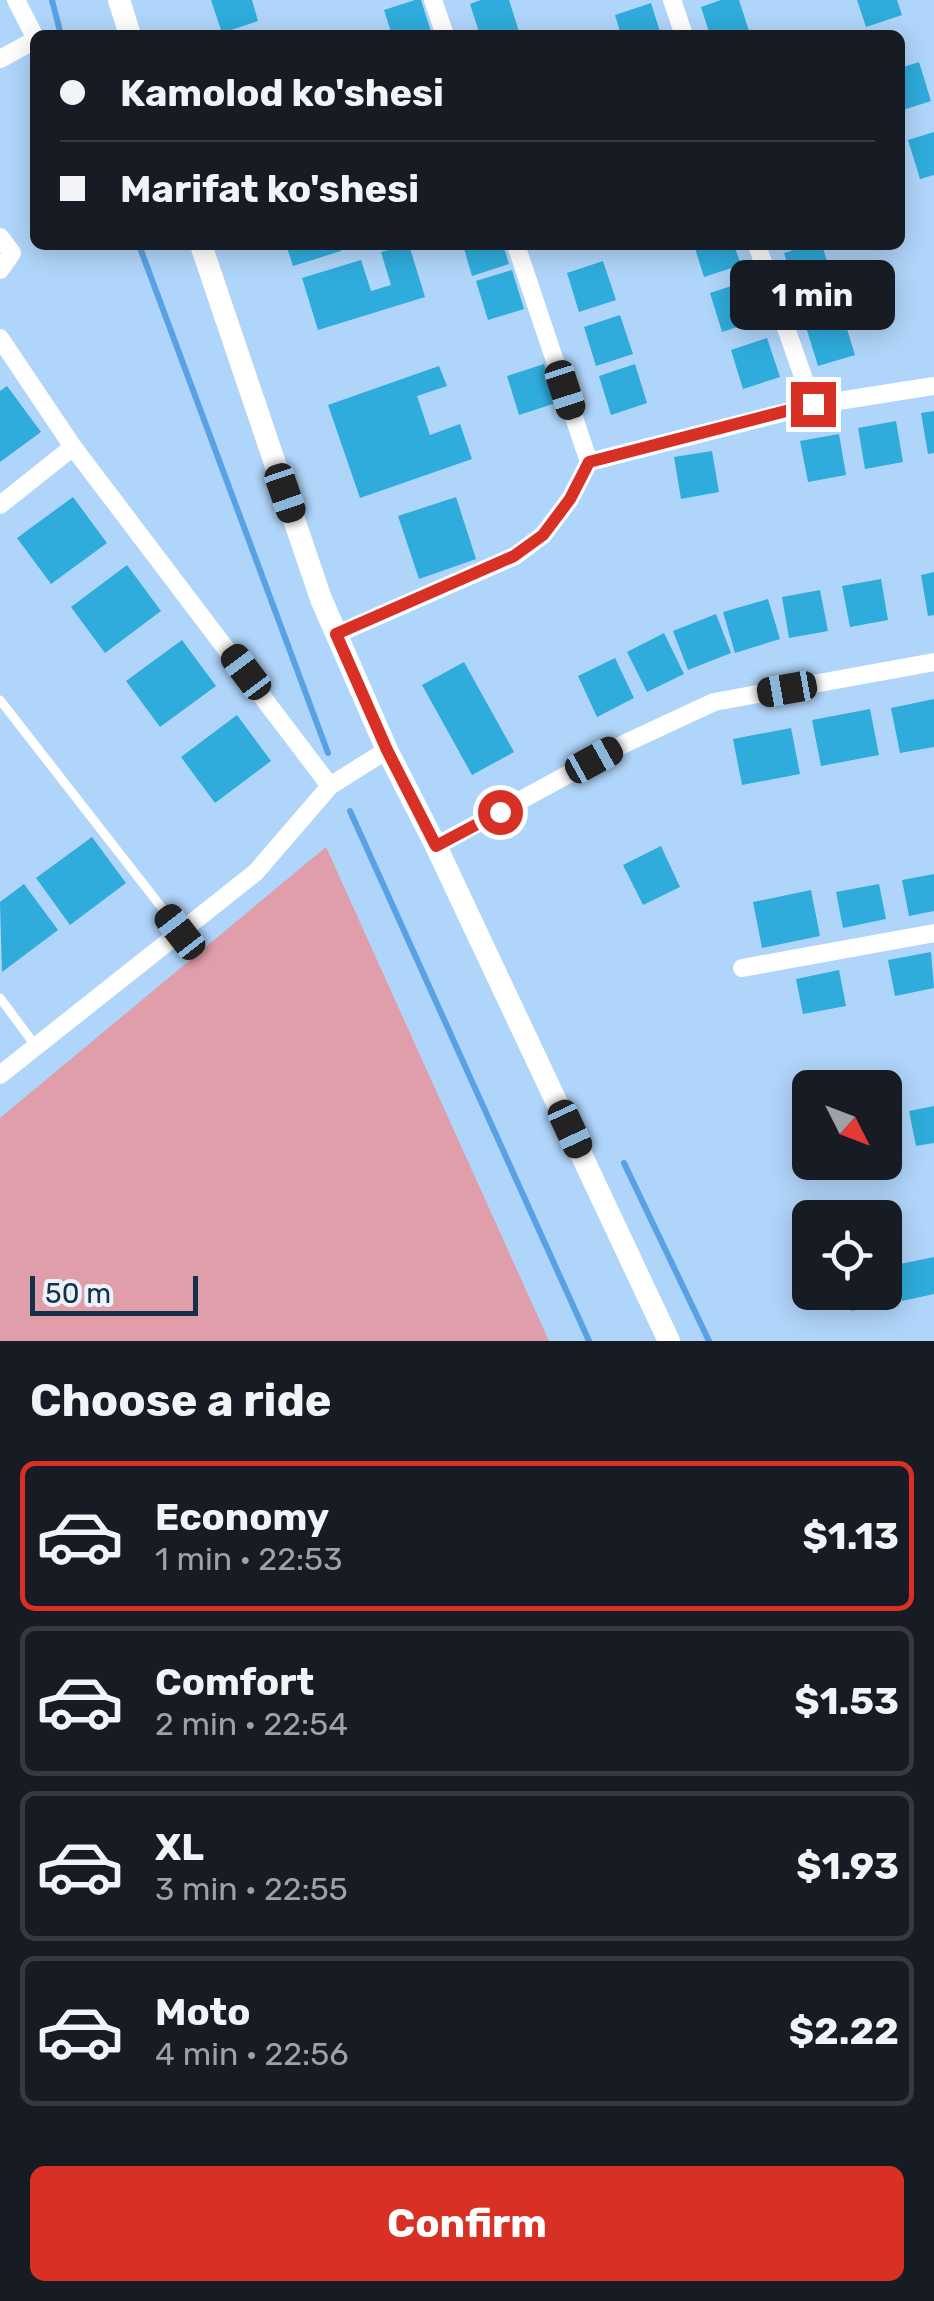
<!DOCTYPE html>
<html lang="en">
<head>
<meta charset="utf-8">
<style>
	body { margin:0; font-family:Rubik,sans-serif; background:#242831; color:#f1f3f6; height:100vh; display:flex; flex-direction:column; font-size:38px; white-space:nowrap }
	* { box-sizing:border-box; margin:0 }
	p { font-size:32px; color:#9ea1a6 }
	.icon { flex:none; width:55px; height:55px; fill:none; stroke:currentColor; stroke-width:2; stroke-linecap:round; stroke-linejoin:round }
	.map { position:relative; height:1341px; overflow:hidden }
	.drawer { display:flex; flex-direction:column; background:#171b24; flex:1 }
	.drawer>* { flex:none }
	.top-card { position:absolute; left:30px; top:30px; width:875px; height:220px; border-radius:15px; box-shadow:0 5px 25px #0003; display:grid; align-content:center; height:220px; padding:0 30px; background:#171b24 }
	.needle { width:65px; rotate:132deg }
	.tools { position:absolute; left:792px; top:1070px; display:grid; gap:20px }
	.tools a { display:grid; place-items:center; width:110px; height:110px; border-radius:15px; background:#171b24; box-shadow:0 5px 25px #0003; font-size:50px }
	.scale { position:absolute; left:30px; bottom:25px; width:168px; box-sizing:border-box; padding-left:10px; border:5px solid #163049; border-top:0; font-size:28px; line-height:35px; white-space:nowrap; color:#163049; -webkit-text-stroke:8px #ecf2f9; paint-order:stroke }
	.end { position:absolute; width:45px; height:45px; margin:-22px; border:12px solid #d93025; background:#fff; box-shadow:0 0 0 5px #fff }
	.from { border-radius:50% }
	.bubble { position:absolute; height:70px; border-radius:15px; background:#171b24; box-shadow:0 5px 25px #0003; font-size:32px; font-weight:700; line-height:70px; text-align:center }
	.car { position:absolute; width:30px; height:60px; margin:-30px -15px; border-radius:12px; box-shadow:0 0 8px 2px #0007; background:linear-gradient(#222 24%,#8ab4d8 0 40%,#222 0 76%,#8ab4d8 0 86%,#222 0) }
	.top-card b { display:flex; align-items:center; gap:35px; height:95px; font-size:38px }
	.top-card b+b { border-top:2px solid #363941 }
	.top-card i { width:25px; height:25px; background:#f1f3f6 }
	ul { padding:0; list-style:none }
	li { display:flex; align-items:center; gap:30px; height:150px; margin:0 20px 15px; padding:0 10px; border:5px solid #363941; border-radius:15px }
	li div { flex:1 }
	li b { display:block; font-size:38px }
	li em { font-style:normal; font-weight:700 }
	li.selected { border-color:#d93025 }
	li>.icon { width:90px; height:90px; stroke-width:1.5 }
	h2 { padding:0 30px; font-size:45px; line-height:120px }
	.button { display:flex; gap:20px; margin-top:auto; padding:20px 30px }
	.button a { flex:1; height:115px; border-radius:15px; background:#d93025; color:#fff; font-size:40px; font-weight:700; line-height:115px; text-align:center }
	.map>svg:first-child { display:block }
	.green { fill:#df9ea9 }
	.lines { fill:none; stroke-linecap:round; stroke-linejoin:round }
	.stream { stroke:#58a1e4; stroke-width:6 }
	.building { fill:#2facdb }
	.service { stroke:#fff; stroke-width:9 }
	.minor { stroke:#fff; stroke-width:18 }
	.tertiary { stroke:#fff; stroke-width:22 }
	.route { stroke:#d93025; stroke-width:12 }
</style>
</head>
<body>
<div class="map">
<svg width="934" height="1341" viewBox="0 0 934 1341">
	<rect width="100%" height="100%" fill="#b0d5fa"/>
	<path class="green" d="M 326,847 L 549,1341 L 0,1341 L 0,1118 Z"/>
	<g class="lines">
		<path class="stream" d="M 52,0 L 61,35
			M 139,245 L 328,753
			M 350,811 L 589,1341
			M 624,1163 L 709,1341"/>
	</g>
	<path class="building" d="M 211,0 L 252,0 L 258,21 L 222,33 Z
		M 415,0 L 421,0 L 432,35 L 392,35 L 384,10 Z
		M 481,0 L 509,0 L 520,35 L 480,35 L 470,4 Z
		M 721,0 L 739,0 L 750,34 L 710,35 L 701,7 Z
		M 857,0 L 897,0 L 902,15 L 866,27 Z
		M 651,3 L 661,35 L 621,35 L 615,15 Z
		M 919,62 L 931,101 L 900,111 L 900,68 Z
		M 934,132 L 934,175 L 920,179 L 908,140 Z
		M 286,245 L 340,245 L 341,251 L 293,266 Z
		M 409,245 L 425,297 L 318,330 L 302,278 L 361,260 L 371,291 L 391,285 L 381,252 Z
		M 463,245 L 503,245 L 509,264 L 472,276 Z
		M 694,245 L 734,245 L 741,265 L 704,277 Z
		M 809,245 L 822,245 L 833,280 L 796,292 L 784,253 Z
		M 603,261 L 616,300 L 579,312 L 567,273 Z
		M 512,270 L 524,309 L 488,320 L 476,281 Z
		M 747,281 L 759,320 L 722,332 L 710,293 Z
		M 620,315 L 633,354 L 596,366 L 584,327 Z
		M 843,316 L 855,355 L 818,366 L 806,327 Z
		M 767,338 L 780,377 L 743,389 L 731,350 Z
		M 544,364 L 556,403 L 519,415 L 507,376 Z
		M 635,364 L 647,403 L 611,415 L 599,376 Z
		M 439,366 L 447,386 L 417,396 L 430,435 L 460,424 L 472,459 L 360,498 L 328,405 Z
		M 7,386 L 41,432 L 0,462 L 0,391 Z
		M 934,411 L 934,453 L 928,454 L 921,413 Z
		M 896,421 L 903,462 L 865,469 L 858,428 Z
		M 839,434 L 846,475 L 808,482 L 800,441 Z
		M 712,451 L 719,492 L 681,499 L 674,457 Z
		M 73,497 L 107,543 L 51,584 L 17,538 Z
		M 456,497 L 476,559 L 419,579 L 398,516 Z
		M 127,565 L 161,611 L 105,653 L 71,607 Z
		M 934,572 L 934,615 L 928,616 L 921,575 Z
		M 881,579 L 888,620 L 850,627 L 842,586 Z
		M 820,590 L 828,631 L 789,638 L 782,597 Z
		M 768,599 L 780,639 L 735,653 L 723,612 Z
		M 716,614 L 731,653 L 688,670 L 673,631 Z
		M 664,633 L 684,674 L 647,692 L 627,652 Z
		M 182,640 L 216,686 L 160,727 L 126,681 Z
		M 615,658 L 634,698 L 597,717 L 578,676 Z
		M 464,662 L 514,752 L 472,775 L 422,685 Z
		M 934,699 L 934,747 L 900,753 L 891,708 Z
		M 870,709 L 879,755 L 821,766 L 812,720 Z
		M 237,715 L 271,761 L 215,803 L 181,757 Z
		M 791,728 L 800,774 L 742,785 L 733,739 Z
		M 92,837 L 126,883 L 70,925 L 36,878 Z
		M 661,846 L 680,887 L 643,905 L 623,865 Z
		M 934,874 L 934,911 L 909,916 L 902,880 Z
		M 24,884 L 58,930 L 2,972 L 0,902 Z
		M 879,884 L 886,919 L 843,928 L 836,892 Z
		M 811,890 L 820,936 L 762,948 L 753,902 Z
		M 931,952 L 934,988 L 895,996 L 888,960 Z
		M 839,970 L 846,1006 L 803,1014 L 796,979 Z
		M 934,1106 L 934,1143 L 916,1146 L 909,1111 Z
		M 934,1257 L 934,1294 L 902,1301 L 895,1265 Z
		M 885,1269 L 893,1303 L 851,1311 L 847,1292 L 885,1292 Z"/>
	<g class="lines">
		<path class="service" d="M 0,700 L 180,931
			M 0,998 L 35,1045"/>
		<path class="minor" d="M 16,0 L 35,37
			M 433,0 L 445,35
			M 672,0 L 684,35
			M 0,59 L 35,40
			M 0,237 L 12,253 L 0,270
			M 516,245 L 589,462
			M 757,245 L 813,405
			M 0,338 L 73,447 L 330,786
			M 0,505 L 73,447
			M 337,634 L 515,556 L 543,535 L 570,499 L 589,462 L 813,405 L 934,386
			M 436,846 L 626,743 L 714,702 L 934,662
			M 742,968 L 934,933
			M 0,1075 L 256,872 L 330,786 L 387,750"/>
		<path class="tertiary" d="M 119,0 L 130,35
			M 201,245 L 321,599 L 387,750 L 436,846 L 669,1341"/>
	</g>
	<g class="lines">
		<path class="route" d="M 500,812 L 436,846 L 387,750 L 336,634 L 514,556 L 543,535 L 570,499 L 589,462 L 813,404"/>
	</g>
</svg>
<div class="tools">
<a><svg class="needle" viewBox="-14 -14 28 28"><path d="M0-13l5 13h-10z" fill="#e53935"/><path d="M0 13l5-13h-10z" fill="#9ea1a6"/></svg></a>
<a><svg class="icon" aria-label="locate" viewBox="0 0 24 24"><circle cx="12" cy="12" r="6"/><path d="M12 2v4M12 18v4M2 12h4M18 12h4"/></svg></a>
</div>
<div class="scale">50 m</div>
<i class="end from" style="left:500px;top:812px"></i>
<i class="end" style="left:813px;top:404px"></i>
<div class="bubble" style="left:730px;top:260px;width:165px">1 min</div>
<i class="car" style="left:565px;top:390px;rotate:162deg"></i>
<i class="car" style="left:285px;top:493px;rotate:161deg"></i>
<i class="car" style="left:246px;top:672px;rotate:323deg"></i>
<i class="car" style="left:787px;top:689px;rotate:260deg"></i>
<i class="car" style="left:594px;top:760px;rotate:61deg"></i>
<i class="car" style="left:180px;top:932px;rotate:322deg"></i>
<i class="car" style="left:570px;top:1129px;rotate:155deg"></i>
<div class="top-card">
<b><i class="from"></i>Kamolod ko'shesi</b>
<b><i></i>Marifat ko'shesi</b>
</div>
</div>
<section class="drawer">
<h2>Choose a ride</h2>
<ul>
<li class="selected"><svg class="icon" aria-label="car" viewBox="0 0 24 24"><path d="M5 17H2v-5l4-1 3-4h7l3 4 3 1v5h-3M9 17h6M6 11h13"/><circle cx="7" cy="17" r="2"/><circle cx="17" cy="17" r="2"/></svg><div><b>Economy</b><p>1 min · 22:53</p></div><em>$1.13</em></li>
<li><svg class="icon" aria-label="car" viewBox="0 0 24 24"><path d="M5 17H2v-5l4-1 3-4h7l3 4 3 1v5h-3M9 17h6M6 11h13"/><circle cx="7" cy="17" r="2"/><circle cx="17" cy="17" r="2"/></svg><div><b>Comfort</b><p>2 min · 22:54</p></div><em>$1.53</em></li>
<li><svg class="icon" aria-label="car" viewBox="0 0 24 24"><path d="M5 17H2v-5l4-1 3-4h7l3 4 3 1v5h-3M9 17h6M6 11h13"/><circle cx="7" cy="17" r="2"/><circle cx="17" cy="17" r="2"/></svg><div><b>XL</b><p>3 min · 22:55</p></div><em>$1.93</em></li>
<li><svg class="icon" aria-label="car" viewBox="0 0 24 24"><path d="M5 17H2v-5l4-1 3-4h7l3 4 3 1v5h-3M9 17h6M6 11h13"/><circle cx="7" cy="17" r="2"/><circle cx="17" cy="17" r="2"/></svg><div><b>Moto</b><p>4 min · 22:56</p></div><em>$2.22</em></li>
</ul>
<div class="button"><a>Confirm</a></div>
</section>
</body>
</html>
